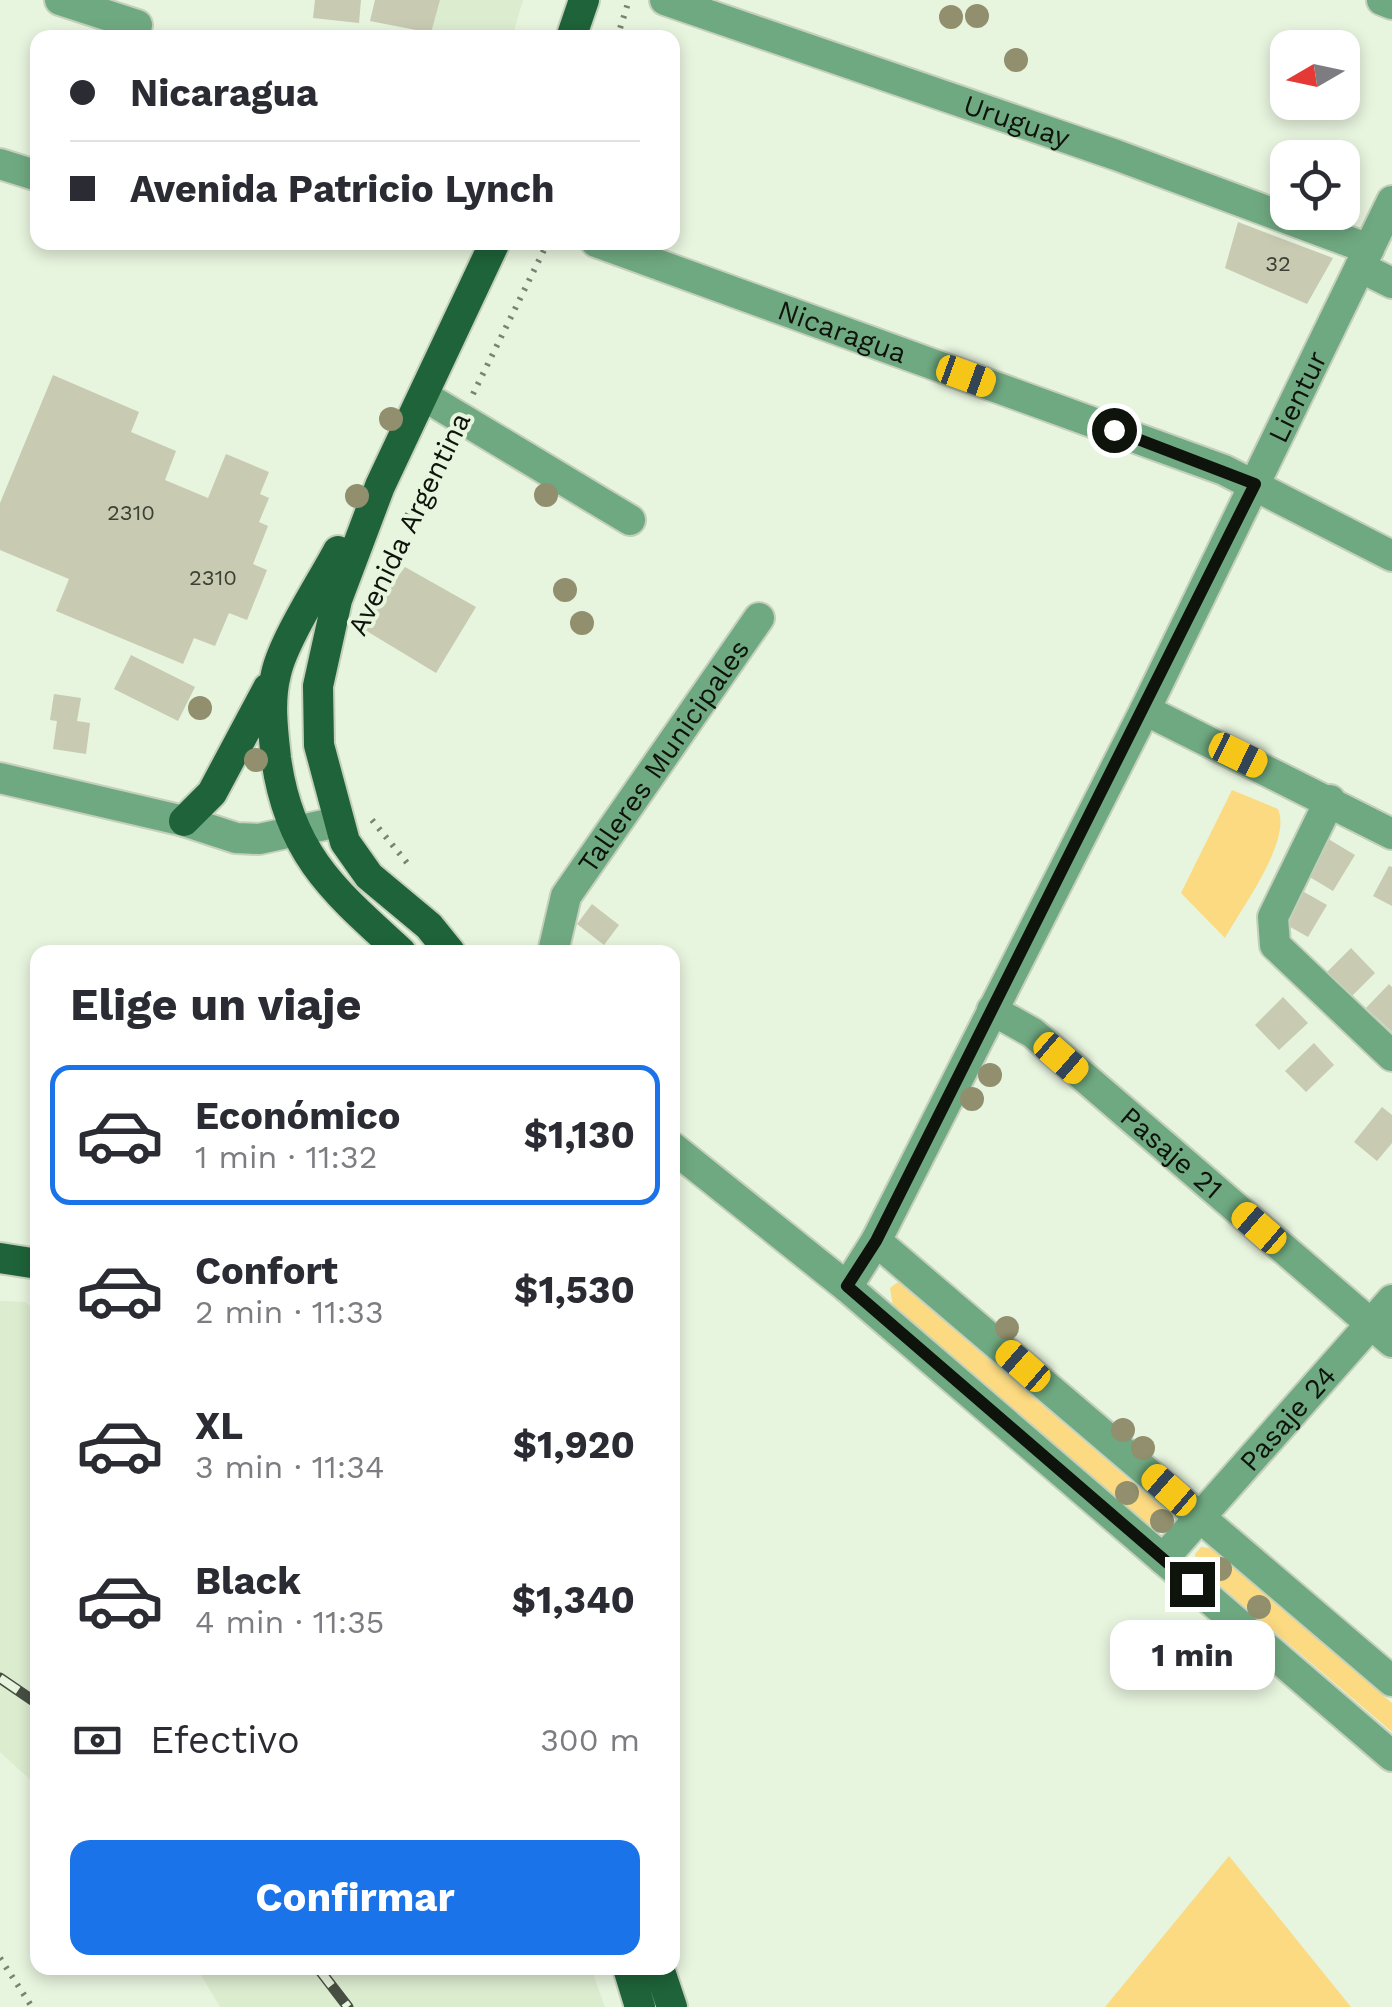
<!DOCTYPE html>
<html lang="es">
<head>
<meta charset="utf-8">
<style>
	body { margin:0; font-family:"Work Sans",sans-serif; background:#f7f7f7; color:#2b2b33; height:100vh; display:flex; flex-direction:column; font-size:38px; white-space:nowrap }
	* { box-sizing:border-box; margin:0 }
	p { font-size:32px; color:#7c7c81 }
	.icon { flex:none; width:55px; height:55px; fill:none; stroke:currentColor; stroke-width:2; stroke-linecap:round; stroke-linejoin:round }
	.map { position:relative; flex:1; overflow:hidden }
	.sheet { position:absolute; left:30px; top:945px; width:650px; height:1030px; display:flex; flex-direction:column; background:#fff; border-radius:20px; box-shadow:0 5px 15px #0003 }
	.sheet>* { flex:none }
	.hud { position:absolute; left:30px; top:30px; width:650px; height:220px; border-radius:20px; box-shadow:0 5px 15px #0003; display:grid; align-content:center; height:220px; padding:0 40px; background:#fff }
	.needle { width:65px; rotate:261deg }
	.tools { position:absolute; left:1270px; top:30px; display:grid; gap:20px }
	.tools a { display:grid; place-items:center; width:90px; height:90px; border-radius:20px; background:#fff; box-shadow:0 5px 15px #0003; font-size:50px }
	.end { position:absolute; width:45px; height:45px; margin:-22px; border:12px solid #0e130b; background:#fff; box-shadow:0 0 0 5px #fff }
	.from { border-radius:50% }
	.bubble { position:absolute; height:70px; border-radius:20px; background:#fff; box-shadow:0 5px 15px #0003; font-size:32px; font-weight:700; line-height:70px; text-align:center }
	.car { position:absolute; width:30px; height:60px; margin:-30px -15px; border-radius:12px; box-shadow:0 0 8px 2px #0007; background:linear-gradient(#f5c518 24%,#345 0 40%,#f5c518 0 76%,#345 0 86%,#f5c518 0) }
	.hud b { display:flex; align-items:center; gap:35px; height:95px; font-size:38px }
	.hud b+b { border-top:2px solid #e1e1e2 }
	.hud i { width:25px; height:25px; background:#2b2b33 }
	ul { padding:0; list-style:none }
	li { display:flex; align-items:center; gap:30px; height:140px; margin:0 20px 15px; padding:0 20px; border:5px solid transparent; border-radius:20px }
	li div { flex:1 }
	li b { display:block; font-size:38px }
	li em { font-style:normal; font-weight:700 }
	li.on { border-color:#1a73e8 }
	li>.icon { width:90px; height:90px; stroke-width:1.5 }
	h2 { padding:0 40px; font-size:45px; line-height:120px }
	.pay { display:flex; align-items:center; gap:25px; height:110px; padding:0 40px; font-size:38px }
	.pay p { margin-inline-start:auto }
	.cta { display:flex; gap:20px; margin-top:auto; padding:20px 40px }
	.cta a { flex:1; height:115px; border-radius:20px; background:#1a73e8; color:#fff; font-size:40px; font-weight:700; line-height:115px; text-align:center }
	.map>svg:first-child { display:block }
	.built { fill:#dbeccf }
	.green { fill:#fbda82 }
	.building { fill:#c8cab2 }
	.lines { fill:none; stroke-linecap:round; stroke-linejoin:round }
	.minor-casing { stroke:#c4d0bc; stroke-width:34 }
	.major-casing { stroke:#c4d0bc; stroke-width:34 }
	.path { stroke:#798273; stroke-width:6; stroke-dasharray:2.5 8; stroke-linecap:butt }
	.minor { stroke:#6fa981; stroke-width:30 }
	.major { stroke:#1e6339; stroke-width:30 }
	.rail-casing { stroke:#474e42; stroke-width:11 }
	.rail { stroke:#e7f4de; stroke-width:8; stroke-dasharray:22; stroke-linecap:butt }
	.tree { fill:#918f6d }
	.route { stroke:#0e130b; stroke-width:12 }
	.labels { text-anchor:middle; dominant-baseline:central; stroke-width:8; stroke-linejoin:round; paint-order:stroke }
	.number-label { font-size:22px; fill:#3c4135 }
	.street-label { font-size:28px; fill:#0e130b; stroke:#e7f4de }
</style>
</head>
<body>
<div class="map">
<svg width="1392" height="2007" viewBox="0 0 1392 2007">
	<rect width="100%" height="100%" fill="#e7f4de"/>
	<path class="built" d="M 440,0 L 523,0 L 512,37 L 447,37 L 431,33 Z
		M 0,1301 L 25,1302 L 37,1311 L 37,1786 L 0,1752 Z
		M 197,1968 L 591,1968 L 605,2007 L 220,2007 Z"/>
	<path class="green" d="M 1232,790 L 1278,809 C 1292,841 1242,907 1225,938 L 1181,893 Z
		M 898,1282 L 1166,1511 L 1170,1521 L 1166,1528 L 1149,1525 L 893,1306 L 890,1288 Z
		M 1201,1547 L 1211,1548 L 1392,1703 L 1392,1732 L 1196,1565 L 1195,1554 Z
		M 1229,1856 L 1351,2007 L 1105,2007 Z"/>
	<path class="building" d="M 315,0 L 361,0 L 359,23 L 313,18 Z
		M 375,0 L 440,0 L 431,33 L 370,21 Z
		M 1238,222 L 1333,258 L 1307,304 L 1225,268 Z
		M 53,375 L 139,412 L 131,432 L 176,451 L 165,480 L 208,498 L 226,454 L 269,472 L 260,494 L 269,498 L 259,522 L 268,526 L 253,564 L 267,570 L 247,620 L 229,613 L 215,646 L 194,638 L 183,664 L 56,611 L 69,579 L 0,550 L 0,503 Z
		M 405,567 L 476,607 L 436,673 L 360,627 Z
		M 131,655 L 195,687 L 178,721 L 114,689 Z
		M 54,694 L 81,698 L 77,721 L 90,723 L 86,754 L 53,749 L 57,721 L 50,720 Z
		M 1325,837 L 1355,855 L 1333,891 L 1303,873 Z
		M 1389,866 L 1392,867 L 1392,906 L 1373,896 Z
		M 1297,888 L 1327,905 L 1308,937 L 1278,920 Z
		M 592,904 L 619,925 L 604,945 L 577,924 Z
		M 1351,948 L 1375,973 L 1350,998 L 1325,974 Z
		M 1389,984 L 1392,987 L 1392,1032 L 1366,1008 Z
		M 1283,997 L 1308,1023 L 1279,1050 L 1255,1025 Z
		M 1314,1043 L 1334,1065 L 1306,1092 L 1285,1071 Z
		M 1382,1107 L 1392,1115 L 1392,1143 L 1377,1161 L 1354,1142 Z"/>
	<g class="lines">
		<g class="minor-casing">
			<g id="minor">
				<path d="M 60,0 L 137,25"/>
				<path id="s1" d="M 665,0 L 1116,155 L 1369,249"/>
				<path d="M 1382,0 L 1392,4"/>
				<path d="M 0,164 L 38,176"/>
				<path id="s2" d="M 596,242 L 1224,470 L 1392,556"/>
				<path d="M 1360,267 L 1392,283"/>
				<path d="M 424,396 L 630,520"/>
				<path d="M 1145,710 L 1392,834"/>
				<path d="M 0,778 L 184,821 L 236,838 L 259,839 L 338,822"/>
				<path d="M 1330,800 L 1273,917 L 1275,945 L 1392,1056"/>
				<path id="s3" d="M 553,952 L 566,896 L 759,618"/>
				<path id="s4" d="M 992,1010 L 1033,1033 L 1392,1342"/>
				<path d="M 672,1147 L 847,1287 L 1392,1756"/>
				<path d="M 876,1241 L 1392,1681"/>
				<path id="s5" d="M 847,1287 L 876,1241 L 1145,710 L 1392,201"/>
				<path id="s6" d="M 1163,1559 L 1392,1300"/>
			</g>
		</g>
		<g class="major-casing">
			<path id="major" d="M 571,38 L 584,0
				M 338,551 C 321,583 283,641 276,674 C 269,701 273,731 276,758 C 289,854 334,891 401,952
				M 184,821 L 212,793 L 268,688
				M 450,952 L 429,926 L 369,876 L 345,842 L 319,745 L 318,686 L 337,600 L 380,486 L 495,242
				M 0,1258 L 38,1264
				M 628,1968 L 640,2007
				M 659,1968 L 672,2007"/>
		</g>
		<path class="path" d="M 617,38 L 629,0
			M 473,394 L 548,242
			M 402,525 L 446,444
			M 372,820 L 408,864
			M 0,1958 L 32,2007"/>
		<use href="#minor" class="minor"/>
		<use href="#major" class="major"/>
		<g class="rail-casing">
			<path id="rail" d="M 0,1678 L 38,1704
				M 318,1968 L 348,2007"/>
		</g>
		<use href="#rail" class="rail"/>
	</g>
	<g class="tree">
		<circle cx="977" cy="16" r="12"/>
		<circle cx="951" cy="17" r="12"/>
		<circle cx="1016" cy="60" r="12"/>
		<circle cx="391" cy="419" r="12"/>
		<circle cx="546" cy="495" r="12"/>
		<circle cx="357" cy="496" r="12"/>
		<circle cx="565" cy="590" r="12"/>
		<circle cx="582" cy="623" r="12"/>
		<circle cx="200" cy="708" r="12"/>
		<circle cx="256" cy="760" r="12"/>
		<circle cx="990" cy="1075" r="12"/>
		<circle cx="972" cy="1099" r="12"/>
		<circle cx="1007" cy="1328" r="12"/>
		<circle cx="1123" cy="1430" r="12"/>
		<circle cx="1143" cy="1448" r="12"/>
		<circle cx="1127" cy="1493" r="12"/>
		<circle cx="1162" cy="1521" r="12"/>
		<circle cx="1220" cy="1569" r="12"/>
		<circle cx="1259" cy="1607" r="12"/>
	</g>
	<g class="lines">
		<path class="route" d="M 1114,430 L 1255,484 L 876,1241 L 847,1286 L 1192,1584"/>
	</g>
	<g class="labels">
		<g class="number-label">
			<text x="1278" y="263">32</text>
			<text x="131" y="512">2310</text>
			<text x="213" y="577">2310</text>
		</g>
		<g class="street-label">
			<text stroke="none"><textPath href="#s1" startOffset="372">Uruguay</textPath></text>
			<text stroke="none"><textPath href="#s2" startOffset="262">Nicaragua</textPath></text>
			<text stroke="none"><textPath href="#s5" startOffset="998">Lientur</textPath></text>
			<text transform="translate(409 524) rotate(-64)">Avenida Argentina</text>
			<text stroke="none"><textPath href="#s3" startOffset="228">Talleres Municipales</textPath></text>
			<text stroke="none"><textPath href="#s4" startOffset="230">Pasaje 21</textPath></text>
			<text stroke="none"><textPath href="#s6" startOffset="188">Pasaje 24</textPath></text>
		</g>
	</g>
</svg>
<div class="tools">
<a><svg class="needle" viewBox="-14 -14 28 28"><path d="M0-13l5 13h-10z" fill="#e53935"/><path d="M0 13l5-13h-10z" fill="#7c7c81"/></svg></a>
<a><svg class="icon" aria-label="locate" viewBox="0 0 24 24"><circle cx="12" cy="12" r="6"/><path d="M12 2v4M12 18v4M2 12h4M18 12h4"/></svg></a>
</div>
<i class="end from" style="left:1114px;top:430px"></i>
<i class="end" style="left:1192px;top:1584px"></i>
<div class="bubble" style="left:1110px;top:1620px;width:165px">1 min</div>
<i class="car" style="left:966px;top:376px;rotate:110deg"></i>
<i class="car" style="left:1238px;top:755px;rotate:116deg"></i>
<i class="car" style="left:1061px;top:1058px;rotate:131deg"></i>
<i class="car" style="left:1259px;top:1228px;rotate:311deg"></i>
<i class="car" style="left:1023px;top:1366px;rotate:311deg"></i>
<i class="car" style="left:1169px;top:1490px;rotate:311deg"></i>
<div class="hud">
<b><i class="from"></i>Nicaragua</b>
<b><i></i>Avenida Patricio Lynch</b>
</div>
<section class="sheet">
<h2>Elige un viaje</h2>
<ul>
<li class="on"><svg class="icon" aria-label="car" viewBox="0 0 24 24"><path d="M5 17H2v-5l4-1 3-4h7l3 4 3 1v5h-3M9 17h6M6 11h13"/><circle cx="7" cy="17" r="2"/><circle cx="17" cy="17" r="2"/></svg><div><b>Económico</b><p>1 min · 11:32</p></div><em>$1,130</em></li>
<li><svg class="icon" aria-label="car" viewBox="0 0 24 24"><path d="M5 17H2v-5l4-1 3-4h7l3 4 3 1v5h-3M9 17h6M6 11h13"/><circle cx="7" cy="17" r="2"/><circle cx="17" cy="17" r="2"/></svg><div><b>Confort</b><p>2 min · 11:33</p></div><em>$1,530</em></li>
<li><svg class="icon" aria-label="car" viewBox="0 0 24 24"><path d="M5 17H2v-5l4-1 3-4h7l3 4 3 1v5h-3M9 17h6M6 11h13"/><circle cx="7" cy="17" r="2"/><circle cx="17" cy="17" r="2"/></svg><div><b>XL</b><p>3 min · 11:34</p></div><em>$1,920</em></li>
<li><svg class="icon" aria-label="car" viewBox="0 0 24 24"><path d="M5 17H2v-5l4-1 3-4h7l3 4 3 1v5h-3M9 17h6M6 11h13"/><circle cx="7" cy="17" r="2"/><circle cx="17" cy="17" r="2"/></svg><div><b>Black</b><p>4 min · 11:35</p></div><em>$1,340</em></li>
</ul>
<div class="pay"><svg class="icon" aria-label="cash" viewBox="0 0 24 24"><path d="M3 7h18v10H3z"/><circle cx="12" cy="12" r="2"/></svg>Efectivo<p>300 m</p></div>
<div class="cta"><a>Confirmar</a></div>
</section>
</div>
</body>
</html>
